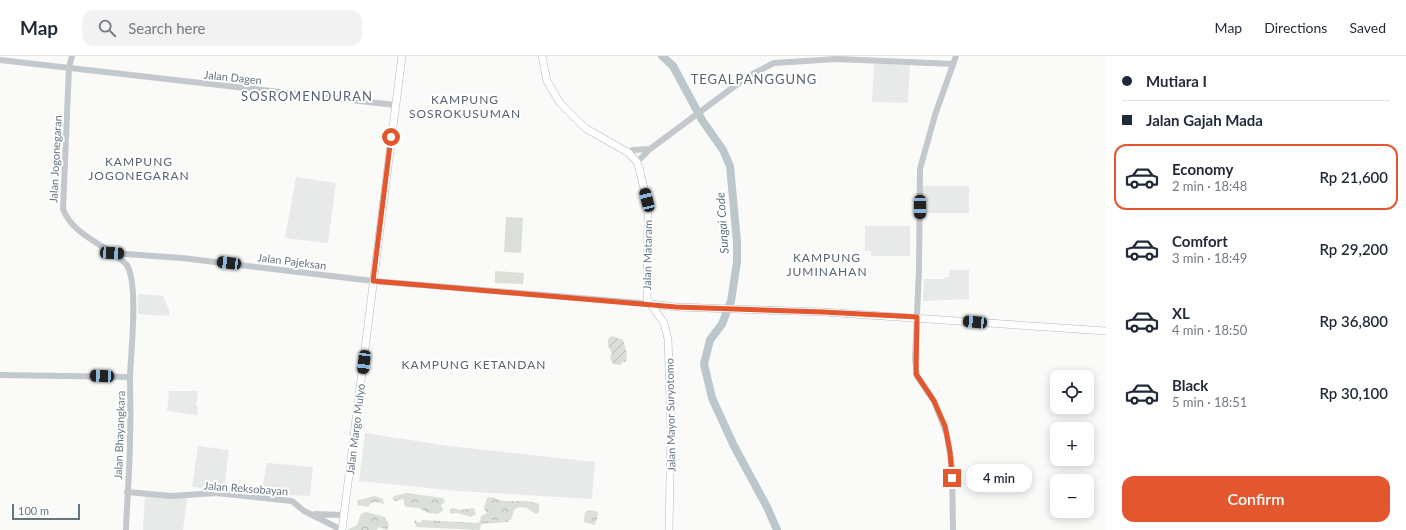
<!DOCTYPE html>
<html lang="en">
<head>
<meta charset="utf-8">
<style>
	body { margin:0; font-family:Lato,sans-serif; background:#f2f2f3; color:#1f2937; height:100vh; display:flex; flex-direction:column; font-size:15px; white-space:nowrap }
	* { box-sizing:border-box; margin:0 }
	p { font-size:13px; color:#747a83 }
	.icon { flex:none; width:22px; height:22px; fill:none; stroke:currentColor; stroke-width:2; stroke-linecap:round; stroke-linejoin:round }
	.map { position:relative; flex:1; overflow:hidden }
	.side { display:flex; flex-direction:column; background:#fff; width:300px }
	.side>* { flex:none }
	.banner { display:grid; align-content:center; height:88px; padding:0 16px; background:#fff }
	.controls { position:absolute; left:1050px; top:314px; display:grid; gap:8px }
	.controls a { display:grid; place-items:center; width:44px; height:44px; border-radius:8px; background:#fff; box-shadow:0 2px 10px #0003; font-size:20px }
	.scale { position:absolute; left:12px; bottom:10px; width:68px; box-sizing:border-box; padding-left:4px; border:2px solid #657683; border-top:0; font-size:11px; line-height:14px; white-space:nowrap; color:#657683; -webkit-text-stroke:3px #fff; paint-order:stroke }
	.end { position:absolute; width:18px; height:18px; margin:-9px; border:5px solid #e4572e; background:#fff; box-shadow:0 0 0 2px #fff }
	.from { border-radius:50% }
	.bubble { position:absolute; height:28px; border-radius:12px; background:#fff; box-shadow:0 2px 10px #0003; font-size:13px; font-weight:600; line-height:28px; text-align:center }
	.car { position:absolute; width:12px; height:24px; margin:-12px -6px; border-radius:5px; box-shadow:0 0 3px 1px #0007; background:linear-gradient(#222 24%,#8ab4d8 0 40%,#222 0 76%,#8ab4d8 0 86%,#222 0) }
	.banner b { display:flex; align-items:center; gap:14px; height:38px; font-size:15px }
	.banner b+b { border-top:1px solid #e0e1e3 }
	.banner i { width:10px; height:10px; background:#1f2937 }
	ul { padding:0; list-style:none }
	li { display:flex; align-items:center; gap:12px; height:66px; margin:0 8px 6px; padding:0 8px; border:2px solid transparent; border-radius:12px }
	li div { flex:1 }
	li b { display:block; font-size:15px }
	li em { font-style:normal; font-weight:600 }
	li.active { border-color:#e4572e }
	li>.icon { width:36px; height:36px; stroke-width:1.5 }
	.button { display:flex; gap:8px; margin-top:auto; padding:8px 16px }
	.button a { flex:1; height:46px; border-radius:12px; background:#e4572e; color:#fff; font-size:16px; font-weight:600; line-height:46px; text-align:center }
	header { display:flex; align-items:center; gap:24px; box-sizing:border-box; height:56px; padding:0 20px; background:#fff; border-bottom:1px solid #e0e1e3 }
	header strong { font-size:19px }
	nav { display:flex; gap:22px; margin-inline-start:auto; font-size:14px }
	.search { width:280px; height:36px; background:#f2f2f3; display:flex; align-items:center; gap:10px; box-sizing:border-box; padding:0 14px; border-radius:12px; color:#747a83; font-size:15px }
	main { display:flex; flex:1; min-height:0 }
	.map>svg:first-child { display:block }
	.built { fill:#e8e9e9 }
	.grass { fill:url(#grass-tufts) }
	.forest { fill:url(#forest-crowns) }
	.park { fill:#dadfd7 }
	.garden { fill:url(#garden-furrows) }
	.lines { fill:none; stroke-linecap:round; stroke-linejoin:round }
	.river { stroke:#bbc7cb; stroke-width:8 }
	.secondary-casing { stroke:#b3babf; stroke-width:8 }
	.tertiary { stroke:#c3c8cc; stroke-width:6 }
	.secondary { stroke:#fff; stroke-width:7 }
	.route { stroke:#e4572e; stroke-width:5 }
	.labels { text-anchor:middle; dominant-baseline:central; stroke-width:4; stroke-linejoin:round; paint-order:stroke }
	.street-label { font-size:11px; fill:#657683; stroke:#fff }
	.neighbourhood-label { font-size:12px; letter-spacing:1px; fill:#57646e; stroke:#fff }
	.water-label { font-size:12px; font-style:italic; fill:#60757c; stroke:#fff }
	.quarter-label { font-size:13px; letter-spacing:1px; fill:#57646e; stroke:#fff }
</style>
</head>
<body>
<header>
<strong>Map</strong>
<div class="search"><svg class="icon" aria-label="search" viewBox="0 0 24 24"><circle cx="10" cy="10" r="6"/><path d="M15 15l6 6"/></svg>Search here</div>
<nav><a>Map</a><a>Directions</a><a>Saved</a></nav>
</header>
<main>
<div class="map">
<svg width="1106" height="474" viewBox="0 0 1106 474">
	<defs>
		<pattern id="grass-tufts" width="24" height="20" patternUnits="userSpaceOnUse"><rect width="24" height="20" fill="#dadfd7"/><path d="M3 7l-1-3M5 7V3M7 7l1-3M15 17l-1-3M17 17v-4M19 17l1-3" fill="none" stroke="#b4b9b4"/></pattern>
		<pattern id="forest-crowns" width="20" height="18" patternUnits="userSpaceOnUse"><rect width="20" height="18" fill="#dadfd7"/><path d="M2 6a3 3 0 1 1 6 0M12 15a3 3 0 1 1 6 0" fill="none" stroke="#b4b9b4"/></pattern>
		<pattern id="garden-furrows" width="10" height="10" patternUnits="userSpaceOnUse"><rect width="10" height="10" fill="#dadfd7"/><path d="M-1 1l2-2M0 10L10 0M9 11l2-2" fill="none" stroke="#b4b9b4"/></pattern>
	</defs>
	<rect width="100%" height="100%" fill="#fafaf8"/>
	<path class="built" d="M 874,8 L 910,9 L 908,47 L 872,46 Z
		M 296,121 L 336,127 L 328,187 L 285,182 Z
		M 922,130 L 969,130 L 969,157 L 921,157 Z
		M 865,170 L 910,170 L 910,200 L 871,200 L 871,195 L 865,195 Z
		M 949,214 L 969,214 L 969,243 L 923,245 L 924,223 L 944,223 L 944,221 L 949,221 Z
		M 138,238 L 163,240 L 169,254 L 169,260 L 138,258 Z
		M 169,335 L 198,335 L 196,350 L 198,350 L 197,359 L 167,355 Z
		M 365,377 L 449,390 L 595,406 L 592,443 L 458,435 L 359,425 Z
		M 198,390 L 229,394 L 224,435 L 192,431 Z
		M 267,407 L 313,411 L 310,440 L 261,438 Z
		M 145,438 L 181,439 L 187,443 L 183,474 L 143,474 Z"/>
	<path class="grass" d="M 414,464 L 420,467 L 422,464 L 478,467 L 480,465 L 509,464 L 508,466 L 481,468 L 480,474 L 416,471 Z"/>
	<path class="forest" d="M 407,437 L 443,442 L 445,446 L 441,449 L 443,454 L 438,458 L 428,457 L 419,452 L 406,451 L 404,449 L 404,443 L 396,445 L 392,443 L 394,440 Z
		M 375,440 L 383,443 L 384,448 L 376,446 L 371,447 L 368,451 L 357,449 L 358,444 Z
		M 489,441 C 495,441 499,444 504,445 C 514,445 531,444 539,448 L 539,456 L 536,458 L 527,452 L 519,451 L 514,454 L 511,464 L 480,465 L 481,460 L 487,457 L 484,452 L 487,442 Z
		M 453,452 L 460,454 L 474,452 L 476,458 L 471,461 L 457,457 L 450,458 L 450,453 Z
		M 591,454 L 598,456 L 597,464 L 594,469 L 584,466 L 585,456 Z
		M 366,456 L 385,461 L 389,469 L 387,474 L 379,471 L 376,474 L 347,474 L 357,469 L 361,458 Z"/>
	<path class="park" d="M 506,161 L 523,162 L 521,197 L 504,196 Z
		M 495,215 L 524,217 L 523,228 L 495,227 Z"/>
	<path class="garden" d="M 612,280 L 623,284 L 627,297 L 626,306 L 623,306 L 620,309 L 613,308 L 610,302 L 612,297 L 608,290 L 608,283 Z"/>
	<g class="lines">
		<path class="river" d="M 662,0 L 673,10 L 702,64 L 723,94 L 730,110 L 737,186 L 737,206 L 731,245 L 722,268 L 710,284 L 704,308 L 712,342 L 734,390 L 767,451 L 777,474"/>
		<g class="secondary-casing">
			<path id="secondary" d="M 542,0 L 547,25 L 560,47 L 585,72 L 629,97 L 637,106 L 639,112 L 647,144 L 648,159 L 647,243 L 664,267 L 668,283 L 671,371 L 669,474
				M 652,248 L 676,251 L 823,256 L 1106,275
				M 342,474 L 402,0"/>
		</g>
		<path class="tertiary" d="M 72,0 L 69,11 L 63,153 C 73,180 107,189 126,208 C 139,224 131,296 130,319 C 130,339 131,359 130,380 C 130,411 127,443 126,474
			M 0,4 L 395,49
			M 629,97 L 633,94 L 650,93
			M 637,106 L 650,93 L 747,21 L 774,7 L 837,3 L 953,8
			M 112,197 L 182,202 L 373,225 L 652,248
			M 0,319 L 130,321
			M 127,436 L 172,440 L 216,437 L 292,445 L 304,455 L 342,474
			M 315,458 L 344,459
			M 953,474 L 952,410 L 947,379 L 934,345 L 917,320 L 915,303 L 919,214 L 920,113 L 935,59 L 956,0"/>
		<use href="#secondary" class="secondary"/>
	</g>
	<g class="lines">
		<path class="route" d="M 391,81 L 373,225 L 676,251 L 823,256 L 917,261 L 916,318 L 934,345 L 945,370 L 950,396 L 952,422"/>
	</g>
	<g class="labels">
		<g class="street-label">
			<text transform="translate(233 21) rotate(6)">Jalan Dagen</text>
			<text transform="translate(55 103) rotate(-87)">Jalan Jogonegaran</text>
			<text transform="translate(647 199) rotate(-89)">Jalan Mataram</text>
			<text transform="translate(292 205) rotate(7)">Jalan Pajeksan</text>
			<text transform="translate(670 359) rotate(-91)">Jalan Mayor Suryotomo</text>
			<text transform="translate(355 373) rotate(-83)">Jalan Margo Mulyo</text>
			<text transform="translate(119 379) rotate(-88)">Jalan Bhayangkara</text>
			<text transform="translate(246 432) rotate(4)">Jalan Reksobayan</text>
		</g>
		<g class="neighbourhood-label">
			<text x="465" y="43">KAMPUNG<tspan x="465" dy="14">SOSROKUSUMAN</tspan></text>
			<text x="139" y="105">KAMPUNG<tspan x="139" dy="14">JOGONEGARAN</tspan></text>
			<text x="827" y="201">KAMPUNG<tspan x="827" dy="14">JUMINAHAN</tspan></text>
			<text x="474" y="308">KAMPUNG KETANDAN</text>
		</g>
		<g class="water-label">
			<text transform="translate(722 167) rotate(-94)">Sungai Code</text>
		</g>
		<g class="quarter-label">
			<text x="754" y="23">TEGALPANGGUNG</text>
			<text x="307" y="40">SOSROMENDURAN</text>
		</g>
	</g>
</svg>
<div class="controls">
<a><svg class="icon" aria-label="locate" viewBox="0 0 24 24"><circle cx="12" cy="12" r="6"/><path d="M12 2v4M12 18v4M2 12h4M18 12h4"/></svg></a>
<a>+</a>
<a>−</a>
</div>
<div class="scale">100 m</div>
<i class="end from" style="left:391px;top:81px"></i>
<i class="end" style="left:952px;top:422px"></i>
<div class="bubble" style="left:966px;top:408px;width:66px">4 min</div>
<i class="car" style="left:647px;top:144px;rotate:346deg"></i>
<i class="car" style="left:920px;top:151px;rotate:180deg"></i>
<i class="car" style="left:112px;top:197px;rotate:93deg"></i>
<i class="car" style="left:229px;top:207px;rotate:277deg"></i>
<i class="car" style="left:975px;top:266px;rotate:275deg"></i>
<i class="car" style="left:364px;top:306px;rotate:187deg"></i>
<i class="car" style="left:102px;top:320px;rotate:272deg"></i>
</div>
<section class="side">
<div class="banner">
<b><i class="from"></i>Mutiara I</b>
<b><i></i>Jalan Gajah Mada</b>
</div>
<ul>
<li class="active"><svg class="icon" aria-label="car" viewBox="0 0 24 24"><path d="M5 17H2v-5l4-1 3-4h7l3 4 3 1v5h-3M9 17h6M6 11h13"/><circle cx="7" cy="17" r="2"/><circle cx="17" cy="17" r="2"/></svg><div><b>Economy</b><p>2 min · 18:48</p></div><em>Rp 21,600</em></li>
<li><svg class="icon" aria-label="car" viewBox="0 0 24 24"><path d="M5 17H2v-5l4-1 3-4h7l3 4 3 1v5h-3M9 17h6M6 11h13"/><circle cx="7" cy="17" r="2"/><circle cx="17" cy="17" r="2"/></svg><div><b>Comfort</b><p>3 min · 18:49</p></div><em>Rp 29,200</em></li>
<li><svg class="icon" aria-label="car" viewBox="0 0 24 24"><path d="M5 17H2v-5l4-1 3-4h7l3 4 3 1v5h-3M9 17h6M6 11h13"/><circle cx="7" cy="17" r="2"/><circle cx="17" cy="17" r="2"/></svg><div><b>XL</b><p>4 min · 18:50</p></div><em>Rp 36,800</em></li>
<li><svg class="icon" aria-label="car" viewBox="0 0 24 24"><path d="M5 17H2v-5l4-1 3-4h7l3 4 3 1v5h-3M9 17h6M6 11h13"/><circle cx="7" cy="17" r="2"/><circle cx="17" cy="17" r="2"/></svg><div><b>Black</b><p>5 min · 18:51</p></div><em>Rp 30,100</em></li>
</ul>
<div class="button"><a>Confirm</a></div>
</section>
</main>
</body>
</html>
